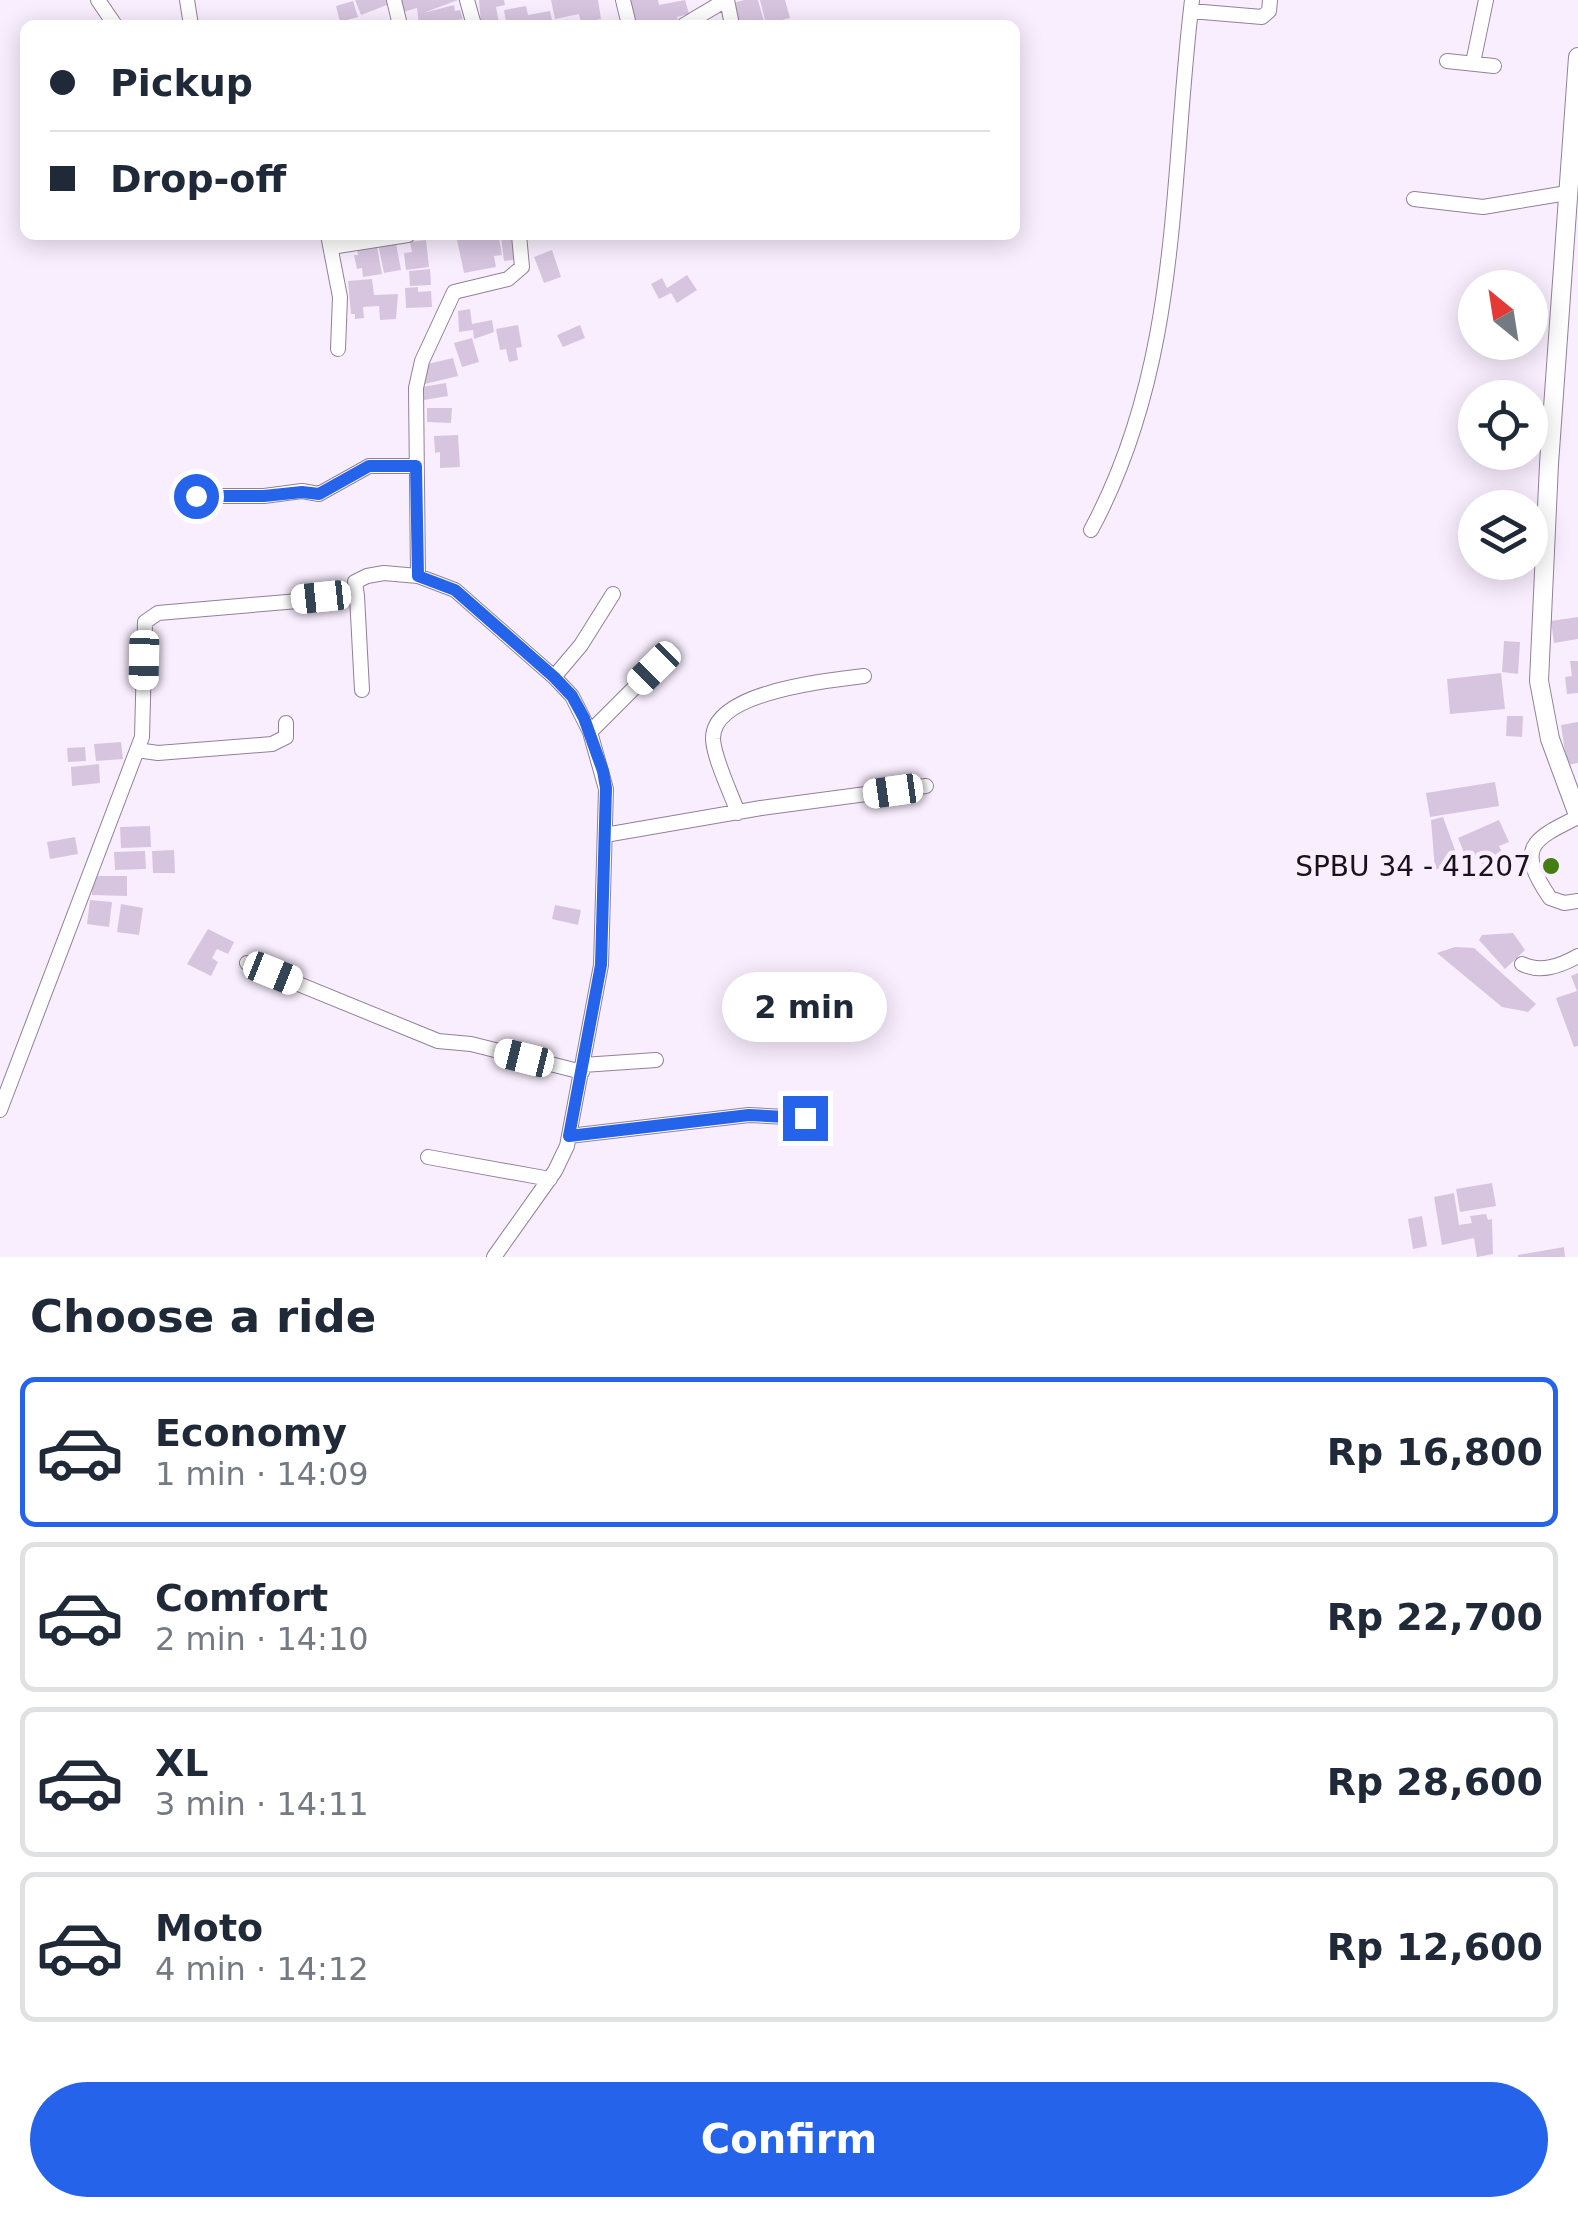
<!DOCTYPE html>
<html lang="en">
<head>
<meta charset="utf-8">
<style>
	body { margin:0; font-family:"DejaVu Sans",sans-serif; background:#f2f2f3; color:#1f2937; height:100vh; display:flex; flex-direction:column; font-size:38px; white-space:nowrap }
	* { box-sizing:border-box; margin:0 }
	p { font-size:32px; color:#747a83 }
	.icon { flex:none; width:55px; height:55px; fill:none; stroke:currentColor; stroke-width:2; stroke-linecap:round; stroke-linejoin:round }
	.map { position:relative; height:1257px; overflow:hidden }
	.drawer { display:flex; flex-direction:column; background:#fff; flex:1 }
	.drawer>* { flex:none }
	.guide { position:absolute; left:20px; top:20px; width:1000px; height:220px; border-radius:15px; box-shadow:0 5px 25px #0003; display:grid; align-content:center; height:220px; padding:0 30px; background:#fff }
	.needle { width:65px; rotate:330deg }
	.fabs { position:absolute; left:1458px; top:270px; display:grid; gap:20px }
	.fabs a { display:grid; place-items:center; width:90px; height:90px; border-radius:50%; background:#fff; box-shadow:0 5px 25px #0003; font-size:50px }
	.end { position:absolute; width:45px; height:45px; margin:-22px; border:12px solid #2563eb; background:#fff; box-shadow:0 0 0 5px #fff }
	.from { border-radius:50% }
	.bubble { position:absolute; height:70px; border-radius:35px; background:#fff; box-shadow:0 5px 25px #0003; font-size:32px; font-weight:700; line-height:70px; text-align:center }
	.car { position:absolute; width:30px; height:60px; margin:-30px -15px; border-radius:12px; box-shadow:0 0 8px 2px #0007; background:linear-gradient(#fff 24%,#345 0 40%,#fff 0 76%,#345 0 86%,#fff 0) }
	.guide b { display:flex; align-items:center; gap:35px; height:95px; font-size:38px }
	.guide b+b { border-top:2px solid #e0e1e3 }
	.guide i { width:25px; height:25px; background:#1f2937 }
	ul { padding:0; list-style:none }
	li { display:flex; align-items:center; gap:30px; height:150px; margin:0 20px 15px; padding:0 10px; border:5px solid #e0e1e3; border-radius:15px }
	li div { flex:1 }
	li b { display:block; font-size:38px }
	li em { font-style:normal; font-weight:700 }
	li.current { border-color:#2563eb }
	li>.icon { width:90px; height:90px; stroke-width:1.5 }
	h2 { padding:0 30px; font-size:45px; line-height:120px }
	.cta { display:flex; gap:20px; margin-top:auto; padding:20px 30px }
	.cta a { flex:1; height:115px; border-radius:60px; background:#2563eb; color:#fff; font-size:40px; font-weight:700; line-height:115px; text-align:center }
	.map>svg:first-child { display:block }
	.building { fill:#d7c5e0 }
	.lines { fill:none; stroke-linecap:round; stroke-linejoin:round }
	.minor-casing { stroke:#918199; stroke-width:16 }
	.major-casing { stroke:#918199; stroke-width:20 }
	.minor { stroke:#fff; stroke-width:14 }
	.major { stroke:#fff; stroke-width:18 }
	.route { stroke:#2563eb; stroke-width:12 }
	.poi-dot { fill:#447d14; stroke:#f9eefe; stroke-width:4 }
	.labels { text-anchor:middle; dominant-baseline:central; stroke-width:9; stroke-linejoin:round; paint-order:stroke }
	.poi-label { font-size:28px; fill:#18121b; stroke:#f9eefe; text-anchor:end }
</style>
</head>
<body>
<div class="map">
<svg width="1578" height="1257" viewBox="0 0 1578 1257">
	<rect width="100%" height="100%" fill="#f9eefe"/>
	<path class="building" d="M 355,0 L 391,0 L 392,3 L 361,15 Z
		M 398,0 L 458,0 L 423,13 L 454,5 L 455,11 L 460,10 L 463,19 L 458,20 L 460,25 L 419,25 L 417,8 L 403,12 Z
		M 479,0 L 504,0 L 505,5 L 496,7 L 499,23 L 506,22 L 504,10 L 526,6 L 528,15 L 550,11 L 553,25 L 481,25 Z
		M 551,0 L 598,0 L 601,19 L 581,23 L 579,14 L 555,19 Z
		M 627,0 L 658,0 L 659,5 L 685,0 L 689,14 L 677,17 L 678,22 L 668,25 L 633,25 Z
		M 744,0 L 758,0 L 765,25 L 735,25 L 729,4 Z
		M 760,0 L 785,0 L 790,18 L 766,24 Z
		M 353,1 L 358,17 L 340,22 L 336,6 Z
		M 456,235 L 499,238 L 502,255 L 494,256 L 496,267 L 464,273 Z
		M 519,235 L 522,259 L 504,261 L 501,237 Z
		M 395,238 L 401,270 L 384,273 L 378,244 Z
		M 426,240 L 429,267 L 406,270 L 404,253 L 412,252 L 410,242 Z
		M 376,241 L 382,274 L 363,277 L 362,268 L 357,269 L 354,255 L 358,255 L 357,249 Z
		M 552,250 L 561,277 L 544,283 L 534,257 Z
		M 430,269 L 431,285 L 410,286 L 409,271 Z
		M 687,275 L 697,290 L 677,303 L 671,293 L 659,299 L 651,284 L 662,278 L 667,288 Z
		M 372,279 L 374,295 L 398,294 L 396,319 L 380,320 L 379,306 L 363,307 L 364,318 L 355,319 L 355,314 L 351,314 L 348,281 Z
		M 418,287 L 418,292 L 431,291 L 432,307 L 406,308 L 405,288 Z
		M 470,309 L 472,324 L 492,320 L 494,332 L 474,339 L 473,330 L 459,332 L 458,311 Z
		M 518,325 L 522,347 L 516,348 L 518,360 L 509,362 L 506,349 L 500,350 L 496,329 Z
		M 580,325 L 585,338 L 563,347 L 557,335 Z
		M 472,338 L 479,362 L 462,367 L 454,343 Z
		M 453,358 L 458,376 L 421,385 L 423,365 Z
		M 446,383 L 448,396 L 424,400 L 422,387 Z
		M 427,408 L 452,408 L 451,423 L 427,422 Z
		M 458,435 L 460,467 L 440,468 L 440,452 L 435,453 L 434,436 Z
		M 1578,617 L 1578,639 L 1554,643 L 1551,621 Z
		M 1504,641 L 1520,642 L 1518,674 L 1502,672 Z
		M 1570,661 L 1578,661 L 1578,693 L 1567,694 L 1565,677 L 1572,676 Z
		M 1501,673 L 1505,709 L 1450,714 L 1447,679 Z
		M 1507,716 L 1523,716 L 1522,737 L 1506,736 Z
		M 1578,722 L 1578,763 L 1567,765 L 1561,725 Z
		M 121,742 L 123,759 L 96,761 L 94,744 Z
		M 85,747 L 86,761 L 68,762 L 67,748 Z
		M 99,764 L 100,783 L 72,786 L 71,767 Z
		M 1495,782 L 1499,806 L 1430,817 L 1426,793 Z
		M 1443,817 L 1459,861 L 1435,870 L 1431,820 Z
		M 1499,820 L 1509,842 L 1499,846 L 1506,861 L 1485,871 L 1478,855 L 1467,860 L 1458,838 Z
		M 150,826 L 151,847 L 121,848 L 120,827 Z
		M 75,837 L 78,854 L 50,859 L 47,842 Z
		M 174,850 L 175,873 L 153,873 L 152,851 Z
		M 145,851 L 146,869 L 115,870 L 114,852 Z
		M 92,876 L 127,876 L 127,896 L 92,895 Z
		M 90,900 L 112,902 L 109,927 L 87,924 Z
		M 121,904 L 143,908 L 139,935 L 117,932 Z
		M 555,905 L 581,910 L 578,925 L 552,919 Z
		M 208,929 L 234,942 L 228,954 L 217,949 L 212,958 L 218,962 L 211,976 L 187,964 Z
		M 1513,933 L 1525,950 L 1505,969 L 1479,940 L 1482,935 Z
		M 1455,947 L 1474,948 L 1536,1004 L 1528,1012 L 1502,1007 L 1437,953 Z
		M 1578,973 L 1578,1046 L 1574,1047 L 1556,998 L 1577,991 L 1571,976 Z
		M 1492,1183 L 1496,1206 L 1460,1212 L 1456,1189 Z
		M 1454,1193 L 1459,1225 L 1472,1223 L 1470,1216 L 1486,1214 L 1488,1220 L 1492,1219 L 1493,1254 L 1477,1257 L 1474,1238 L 1442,1245 L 1434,1197 Z
		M 1422,1216 L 1427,1246 L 1413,1249 L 1408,1219 Z
		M 1564,1247 L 1565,1257 L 1518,1257 L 1518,1255 Z"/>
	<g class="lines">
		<g class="minor-casing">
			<path id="minor" d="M 98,0 L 115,25
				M 187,0 L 191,25
				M 394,0 L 400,25
				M 467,0 L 474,25
				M 623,0 L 629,25
				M 727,0 L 732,25
				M 1191,11 L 1262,17 L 1269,11 L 1270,0
				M 684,25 L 726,0
				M 1447,61 L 1494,66
				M 1473,63 L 1486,0
				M 1414,199 L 1483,207 L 1567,193
				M 328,235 L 340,297 L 338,349
				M 331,247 L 408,235
				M 196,496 L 264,496 L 302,491 L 319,494 L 369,466 L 416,466
				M 1091,530 C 1181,363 1170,182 1192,0
				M 418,576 L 416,388 L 422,361 L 454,292 L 508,279 L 522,267 L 519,235
				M 357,596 L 362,690
				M 554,677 L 581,645 L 613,594
				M 590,732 L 654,668
				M 137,750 L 158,753 L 272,744 L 286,737 L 286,723
				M 738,813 C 731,793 714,759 713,739 C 712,691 831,680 864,676
				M 1578,817 C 1531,840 1516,848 1550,898 L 1564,903 L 1578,901
				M 605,835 L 761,808 L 926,786
				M 247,963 L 438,1041 L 471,1044 L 582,1072
				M 1522,964 C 1541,973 1560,966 1578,956
				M 583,1065 L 656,1060
				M 0,1110 L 142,737 L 145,622 L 158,613 L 357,596 L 355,582 L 367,576 L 384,573 L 418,576 L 455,590 L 554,677 L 572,696 L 590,732 L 606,789 L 601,965 L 567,1146 L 555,1171 L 494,1257
				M 569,1136 L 749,1115 L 805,1118
				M 428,1157 L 550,1179"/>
		</g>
		<g class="major-casing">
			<path id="major" d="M 1578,57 L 1549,464 L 1539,681 L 1550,739 L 1578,815"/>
		</g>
		<use href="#minor" class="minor"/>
		<use href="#major" class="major"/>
	</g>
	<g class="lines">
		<path class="route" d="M 196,496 L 264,496 L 302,492 L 319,494 L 369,466 L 416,466 L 418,576 L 455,590 L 554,677 L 572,696 L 584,718 L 603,771 L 606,788 L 601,965 L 569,1136 L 749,1115 L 805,1118"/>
	</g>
	<circle class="poi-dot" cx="1551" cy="866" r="10"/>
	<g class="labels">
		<g class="poi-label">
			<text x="1531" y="866">SPBU 34 - 41207</text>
		</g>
	</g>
</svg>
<div class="fabs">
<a><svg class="needle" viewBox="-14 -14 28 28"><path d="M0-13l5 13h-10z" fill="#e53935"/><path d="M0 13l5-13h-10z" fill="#747a83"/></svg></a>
<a><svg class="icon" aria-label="locate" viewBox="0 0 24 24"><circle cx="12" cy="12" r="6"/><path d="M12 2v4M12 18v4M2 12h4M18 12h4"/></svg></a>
<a><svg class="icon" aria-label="layers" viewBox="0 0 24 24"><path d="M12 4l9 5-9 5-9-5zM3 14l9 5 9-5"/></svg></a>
</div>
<i class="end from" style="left:196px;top:496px"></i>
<i class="end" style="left:805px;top:1118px"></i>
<div class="bubble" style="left:722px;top:972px;width:165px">2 min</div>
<i class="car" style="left:321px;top:597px;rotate:264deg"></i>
<i class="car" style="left:144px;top:660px;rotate:181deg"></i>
<i class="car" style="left:654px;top:668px;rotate:225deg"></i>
<i class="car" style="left:893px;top:791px;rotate:262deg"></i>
<i class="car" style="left:273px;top:973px;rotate:112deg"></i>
<i class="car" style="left:524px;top:1058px;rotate:284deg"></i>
<div class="guide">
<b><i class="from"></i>Pickup</b>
<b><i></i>Drop-off</b>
</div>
</div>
<section class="drawer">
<h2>Choose a ride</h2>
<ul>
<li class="current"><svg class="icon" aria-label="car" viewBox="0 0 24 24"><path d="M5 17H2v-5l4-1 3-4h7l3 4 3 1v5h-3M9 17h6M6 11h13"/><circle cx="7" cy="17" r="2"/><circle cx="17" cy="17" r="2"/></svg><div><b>Economy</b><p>1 min · 14:09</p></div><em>Rp 16,800</em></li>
<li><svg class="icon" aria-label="car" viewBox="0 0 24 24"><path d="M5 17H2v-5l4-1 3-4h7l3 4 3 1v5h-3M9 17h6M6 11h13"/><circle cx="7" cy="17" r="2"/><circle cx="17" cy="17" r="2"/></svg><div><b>Comfort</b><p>2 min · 14:10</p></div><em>Rp 22,700</em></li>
<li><svg class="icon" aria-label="car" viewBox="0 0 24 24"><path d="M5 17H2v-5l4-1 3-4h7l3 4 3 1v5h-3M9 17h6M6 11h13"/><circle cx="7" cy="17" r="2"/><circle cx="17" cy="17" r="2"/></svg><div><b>XL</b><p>3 min · 14:11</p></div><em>Rp 28,600</em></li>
<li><svg class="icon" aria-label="car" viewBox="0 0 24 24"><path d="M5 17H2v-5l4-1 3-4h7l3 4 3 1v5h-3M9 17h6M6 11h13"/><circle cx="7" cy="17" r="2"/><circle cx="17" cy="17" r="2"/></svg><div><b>Moto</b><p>4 min · 14:12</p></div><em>Rp 12,600</em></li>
</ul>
<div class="cta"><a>Confirm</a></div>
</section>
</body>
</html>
